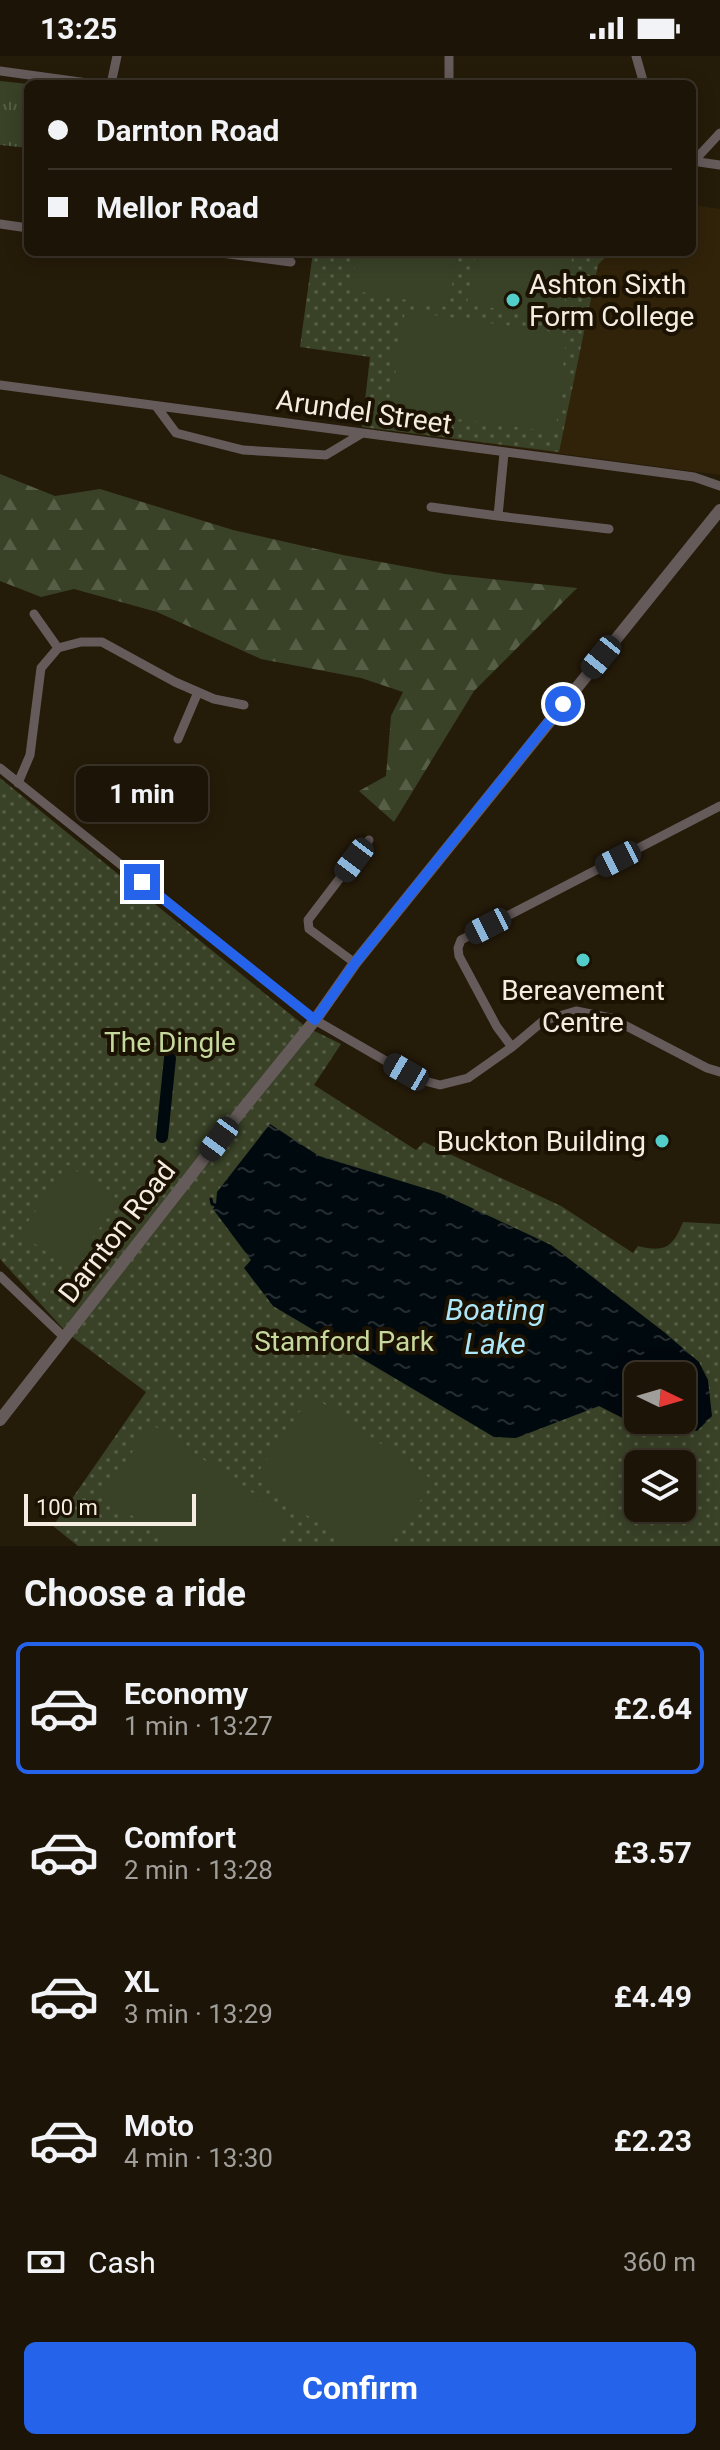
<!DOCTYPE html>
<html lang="en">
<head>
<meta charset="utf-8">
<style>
	body { margin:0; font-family:Roboto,sans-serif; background:#251d11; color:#f1f3f6; height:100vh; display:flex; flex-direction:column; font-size:30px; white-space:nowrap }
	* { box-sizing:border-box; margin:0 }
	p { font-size:26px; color:#a09e9b }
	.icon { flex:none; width:44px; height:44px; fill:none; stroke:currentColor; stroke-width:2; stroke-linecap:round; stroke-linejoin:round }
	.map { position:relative; height:1490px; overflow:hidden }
	.details { display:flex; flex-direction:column; background:#1c1407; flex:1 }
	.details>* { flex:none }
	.top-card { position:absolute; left:24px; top:24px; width:672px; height:176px; border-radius:12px; box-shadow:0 4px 20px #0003,0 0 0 2px #3a3328; display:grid; align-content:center; height:176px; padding:0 24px; background:#1c1407 }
	.needle { width:52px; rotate:95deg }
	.tools { position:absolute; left:624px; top:1306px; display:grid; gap:16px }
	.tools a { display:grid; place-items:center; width:72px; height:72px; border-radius:12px; background:#1c1407; box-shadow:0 4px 20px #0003,0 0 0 2px #3a3328; font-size:40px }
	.scale { position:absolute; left:24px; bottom:20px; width:172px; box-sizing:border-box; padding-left:8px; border:4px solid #f5ede2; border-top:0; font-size:22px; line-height:28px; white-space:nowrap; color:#f5ede2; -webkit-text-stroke:6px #1c1202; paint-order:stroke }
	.end { position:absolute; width:36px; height:36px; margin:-18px; border:10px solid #2563eb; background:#fff; box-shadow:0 0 0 4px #fff }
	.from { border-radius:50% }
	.bubble { position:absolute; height:56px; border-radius:12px; background:#1c1407; box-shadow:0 4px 20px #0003,0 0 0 2px #3a3328; font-size:26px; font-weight:700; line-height:56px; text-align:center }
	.car { position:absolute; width:24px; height:48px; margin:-24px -12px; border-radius:10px; box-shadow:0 0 6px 2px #0007; background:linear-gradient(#222 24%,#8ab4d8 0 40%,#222 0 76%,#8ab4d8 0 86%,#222 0) }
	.top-card b { display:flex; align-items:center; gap:28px; height:76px; font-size:30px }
	.top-card b+b { border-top:2px solid #3a3328 }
	.top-card i { width:20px; height:20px; background:#f1f3f6 }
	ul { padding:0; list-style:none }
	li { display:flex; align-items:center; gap:24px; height:132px; margin:0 16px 12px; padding:0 8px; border:4px solid transparent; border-radius:12px }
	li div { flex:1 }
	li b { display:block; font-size:30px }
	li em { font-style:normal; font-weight:700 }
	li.selected { border-color:#2563eb }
	li>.icon { width:72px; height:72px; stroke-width:1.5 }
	h2 { padding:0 24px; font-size:36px; line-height:96px }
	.pay { display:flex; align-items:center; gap:20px; height:88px; padding:0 24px; font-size:30px }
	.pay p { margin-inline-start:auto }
	.primary-button { display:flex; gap:16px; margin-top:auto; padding:16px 24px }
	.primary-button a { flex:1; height:92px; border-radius:12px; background:#2563eb; color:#fff; font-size:32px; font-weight:700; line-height:92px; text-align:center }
	.status { display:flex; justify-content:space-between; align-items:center; height:56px; padding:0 40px; background:#1c1407; direction:ltr }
	.status svg { height:22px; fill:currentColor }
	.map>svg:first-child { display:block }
	.built { fill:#31230a }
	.grass { fill:url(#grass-tufts) }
	.forest { fill:url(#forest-firs) }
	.park { fill:url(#park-dots); fill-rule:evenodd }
	.pitch { fill:#394227 }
	.water { fill:url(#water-ripples); fill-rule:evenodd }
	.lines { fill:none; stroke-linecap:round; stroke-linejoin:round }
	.stream { stroke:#00090e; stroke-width:3 }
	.canal { stroke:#00090e; stroke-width:12 }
	.minor { stroke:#665b5b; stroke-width:9 }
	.tertiary { stroke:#665b5b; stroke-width:12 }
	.route { stroke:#2563eb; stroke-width:10 }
	.poi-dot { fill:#53cdc9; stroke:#1c1202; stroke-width:3 }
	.labels { text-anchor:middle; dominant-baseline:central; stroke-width:8; stroke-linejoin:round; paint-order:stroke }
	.poi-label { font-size:28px; fill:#f5ede2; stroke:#1c1202; text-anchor:start }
	.street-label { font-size:28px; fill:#f5ede2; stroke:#1c1202 }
	.park-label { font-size:28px; fill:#c5d89d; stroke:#1c1202 }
	.water-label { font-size:30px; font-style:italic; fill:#abe7f9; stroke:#1c1202 }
</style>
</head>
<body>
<div class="status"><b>13:25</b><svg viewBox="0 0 49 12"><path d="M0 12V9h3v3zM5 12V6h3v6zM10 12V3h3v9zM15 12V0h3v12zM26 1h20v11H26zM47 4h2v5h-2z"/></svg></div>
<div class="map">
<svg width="720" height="1490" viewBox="0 0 720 1490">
	<defs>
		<pattern id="grass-tufts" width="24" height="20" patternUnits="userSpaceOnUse" patternTransform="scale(2)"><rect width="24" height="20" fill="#394227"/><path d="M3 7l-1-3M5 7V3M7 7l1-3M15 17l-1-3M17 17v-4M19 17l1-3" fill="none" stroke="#565e46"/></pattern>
		<pattern id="forest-firs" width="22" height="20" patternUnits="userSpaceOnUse" patternTransform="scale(2)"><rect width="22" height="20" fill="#394227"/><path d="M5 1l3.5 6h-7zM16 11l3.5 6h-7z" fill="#565e46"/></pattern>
		<pattern id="park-dots" width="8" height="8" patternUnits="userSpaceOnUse" patternTransform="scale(2)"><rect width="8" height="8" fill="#394227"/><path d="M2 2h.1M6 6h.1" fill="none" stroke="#565e46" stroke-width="1.8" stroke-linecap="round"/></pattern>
		<pattern id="water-ripples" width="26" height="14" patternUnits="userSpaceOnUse" patternTransform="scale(2)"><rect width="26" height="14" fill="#00090e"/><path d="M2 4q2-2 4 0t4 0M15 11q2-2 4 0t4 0" fill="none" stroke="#262d31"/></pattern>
	</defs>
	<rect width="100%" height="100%" fill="#251b09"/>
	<path class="built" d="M 692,149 L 720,153 L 720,419 L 362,371 L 370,301 L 300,291 L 313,196 L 692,196 Z"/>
	<path class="grass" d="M 0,25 L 28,28 L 28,92 L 0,89 Z"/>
	<path class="forest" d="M 0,418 L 55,440 L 100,433 L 233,474 L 343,499 L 445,518 L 577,532 L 474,635 L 394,766 L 359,735 L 386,720 L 391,660 L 403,636 L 361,622 L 261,603 L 157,556 L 74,533 L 41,541 L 0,525 Z"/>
	<path class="park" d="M 313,196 L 609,196 L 598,209 L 559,396 L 362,371 L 370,301 L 300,291 Z
		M 0,722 L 306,971 L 341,988 L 314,1029 L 416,1094 L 424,1086 L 561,1150 L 633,1197 L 638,1190 C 665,1197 673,1191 683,1166 L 720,1168 L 720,1490 L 78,1490 L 53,1470 L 146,1336 L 67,1277 L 0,1203 ZM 638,1320 L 682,1320 L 682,1364 L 638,1364 ZM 638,1408 L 682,1408 L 682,1452 L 638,1452 Z"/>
	<path class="pitch" d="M 357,196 L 458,196 L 448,251 L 351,234 Z
		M 476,196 L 573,196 L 562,263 L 467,248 Z
		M 405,255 L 567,278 L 562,318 L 567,319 L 565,336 L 561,336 L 555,376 L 390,354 L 396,313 L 391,311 L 393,296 L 399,296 Z
		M 68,1109 L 119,1145 L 70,1213 L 20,1177 Z
		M 311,1339 L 434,1425 L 389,1490 L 351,1490 L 254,1422 Z
		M 151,1368 L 291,1463 L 273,1490 L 177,1490 L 103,1440 Z"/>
	<path class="water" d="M 270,1068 L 319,1100 L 440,1137 L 551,1189 L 664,1276 L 699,1306 L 708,1324 L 712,1360 L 697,1375 L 648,1375 L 599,1350 L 516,1382 L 494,1381 L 273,1250 L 244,1212 L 251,1204 L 213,1153 L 216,1148 L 217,1136 ZM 638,1320 L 682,1320 L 682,1364 L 638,1364 Z"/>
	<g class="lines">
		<path class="stream" d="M 211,1143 L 212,1148 L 215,1149"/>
		<path class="canal" d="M 162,1081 L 170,1002"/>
		<path class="minor" d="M 449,0 L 449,28
			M 636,0 L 644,28
			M 0,15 L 95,28
			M 111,28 L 117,0
			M 692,105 L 720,109
			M 694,105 L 720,77
			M 0,168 L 28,172
			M 213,196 L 291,206
			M 0,329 L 657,416 L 694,421 L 720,430
			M 156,350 L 176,377 L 243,394 L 326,399 L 361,378
			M 504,397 L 498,460 L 609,473
			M 431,451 L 498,460
			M 34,558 L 58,592
			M 178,683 L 198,636
			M 0,712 L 315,964 L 417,1023 L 440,1029 L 468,1022 L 512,991 L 543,965 L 576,955 L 611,962 L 707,1012 L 720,1016
			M 18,727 L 30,699 L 41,612 L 58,592 L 81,586 L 102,586 L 175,626 L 214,643 L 244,649
			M 355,907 L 309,873 L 308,864 L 369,784
			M 512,991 L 497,971 L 459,900 L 458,892 L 461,884 L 720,750
			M 0,1220 L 65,1282"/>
		<path class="tertiary" d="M 0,1364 L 238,1059 L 315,964 L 355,907 L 720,454"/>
	</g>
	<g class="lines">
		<path class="route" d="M 142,826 L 315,964 L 355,907 L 563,648"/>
	</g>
	<g class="poi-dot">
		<circle cx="513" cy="244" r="8"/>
		<circle cx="583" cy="904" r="8"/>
		<circle cx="662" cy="1085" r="8"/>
	</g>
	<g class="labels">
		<g class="poi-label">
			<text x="529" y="228">Ashton Sixth<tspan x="529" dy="32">Form College</tspan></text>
			<text x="583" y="934" text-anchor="middle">Bereavement<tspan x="583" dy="32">Centre</tspan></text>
			<text x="646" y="1085" text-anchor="end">Buckton Building</text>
		</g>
		<g class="street-label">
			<text transform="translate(364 356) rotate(8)">Arundel Street</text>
			<text transform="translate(117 1176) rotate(-52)">Darnton Road</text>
		</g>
		<g class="park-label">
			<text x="170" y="986">The Dingle</text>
			<text x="344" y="1285">Stamford Park</text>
		</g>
		<g class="water-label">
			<text x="495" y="1253">Boating<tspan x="495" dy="34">Lake</tspan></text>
		</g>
	</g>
</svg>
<div class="tools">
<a><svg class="needle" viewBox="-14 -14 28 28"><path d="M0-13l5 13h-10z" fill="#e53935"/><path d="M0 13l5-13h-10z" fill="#a09e9b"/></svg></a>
<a><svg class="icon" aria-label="layers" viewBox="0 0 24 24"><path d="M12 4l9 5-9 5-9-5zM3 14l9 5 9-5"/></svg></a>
</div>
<div class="scale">100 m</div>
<i class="end from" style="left:563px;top:648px"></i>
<i class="end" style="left:142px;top:826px"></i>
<div class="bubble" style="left:76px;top:710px;width:132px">1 min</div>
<i class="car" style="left:601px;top:601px;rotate:219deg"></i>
<i class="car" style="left:618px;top:803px;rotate:243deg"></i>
<i class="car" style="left:354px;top:804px;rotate:217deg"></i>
<i class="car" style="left:488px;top:870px;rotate:243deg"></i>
<i class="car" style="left:406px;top:1016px;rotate:300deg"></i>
<i class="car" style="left:219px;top:1083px;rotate:216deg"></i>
<div class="top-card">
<b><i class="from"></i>Darnton Road</b>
<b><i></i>Mellor Road</b>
</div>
</div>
<section class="details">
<h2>Choose a ride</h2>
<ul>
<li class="selected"><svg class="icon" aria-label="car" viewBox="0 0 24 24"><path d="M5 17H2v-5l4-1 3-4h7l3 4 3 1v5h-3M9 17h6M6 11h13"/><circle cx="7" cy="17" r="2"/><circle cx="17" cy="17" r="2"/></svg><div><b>Economy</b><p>1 min · 13:27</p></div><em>£2.64</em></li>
<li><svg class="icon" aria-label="car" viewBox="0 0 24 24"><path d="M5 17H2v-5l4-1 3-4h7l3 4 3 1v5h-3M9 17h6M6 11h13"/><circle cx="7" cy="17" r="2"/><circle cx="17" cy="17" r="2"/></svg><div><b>Comfort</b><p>2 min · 13:28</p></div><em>£3.57</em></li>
<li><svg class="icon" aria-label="car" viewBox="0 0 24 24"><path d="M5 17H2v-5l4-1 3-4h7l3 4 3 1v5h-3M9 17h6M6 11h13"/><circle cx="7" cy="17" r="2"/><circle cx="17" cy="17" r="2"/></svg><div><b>XL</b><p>3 min · 13:29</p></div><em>£4.49</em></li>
<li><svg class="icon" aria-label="car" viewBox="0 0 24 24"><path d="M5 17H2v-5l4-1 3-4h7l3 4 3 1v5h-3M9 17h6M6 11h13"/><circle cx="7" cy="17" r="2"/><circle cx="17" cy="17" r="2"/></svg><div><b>Moto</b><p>4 min · 13:30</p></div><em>£2.23</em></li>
</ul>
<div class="pay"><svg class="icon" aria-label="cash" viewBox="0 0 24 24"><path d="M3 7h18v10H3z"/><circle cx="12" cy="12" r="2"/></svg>Cash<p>360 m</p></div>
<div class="primary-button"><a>Confirm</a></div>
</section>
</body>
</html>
